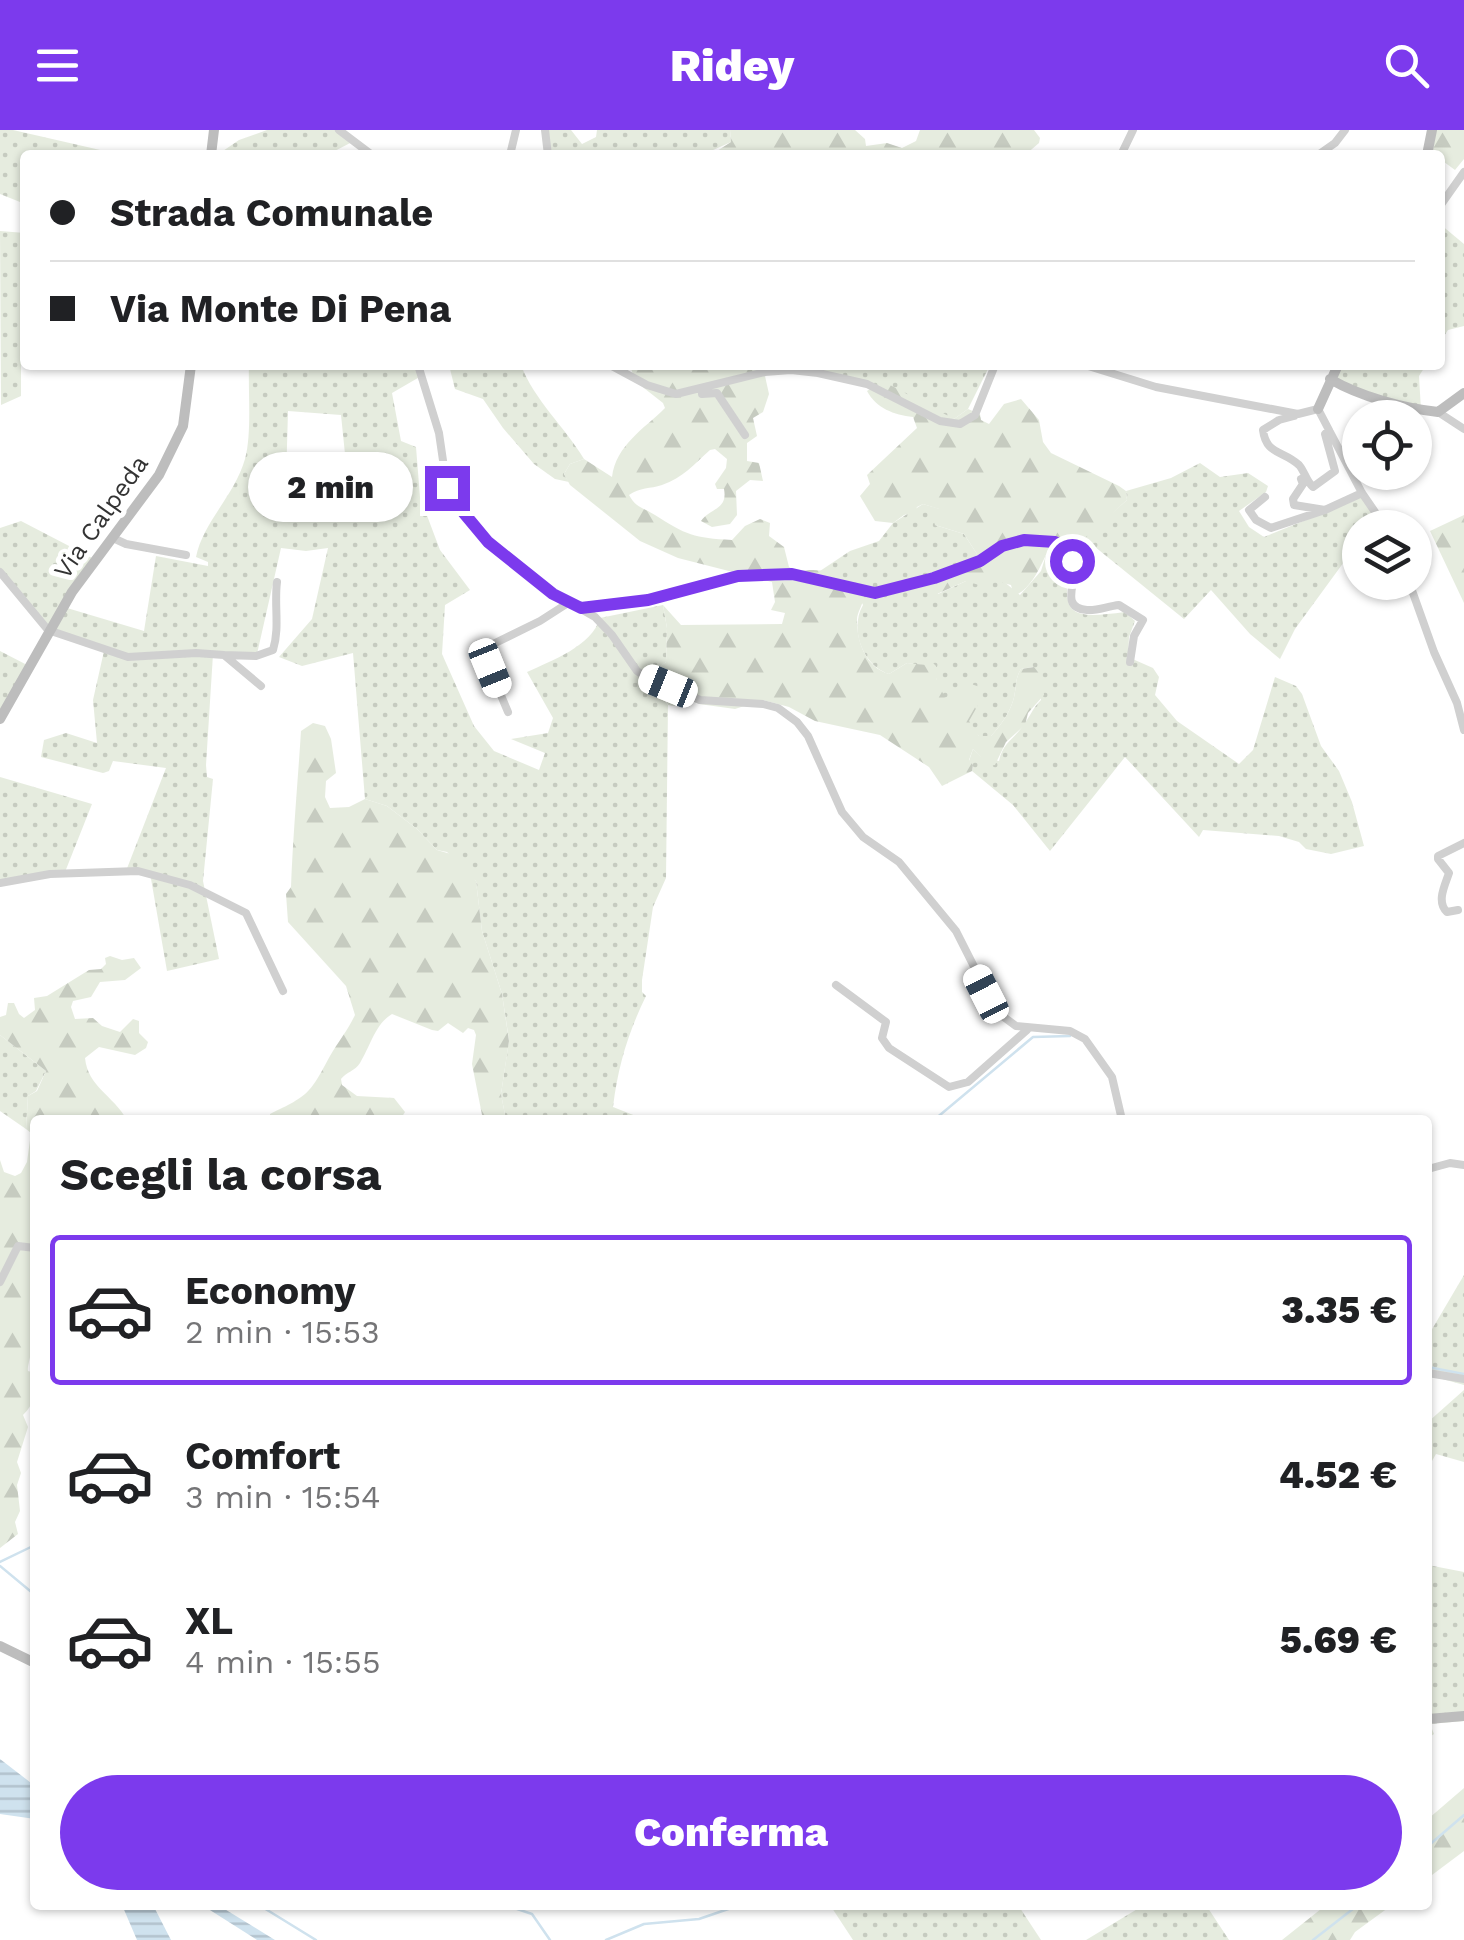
<!DOCTYPE html>
<html lang="it">
<head>
<meta charset="utf-8">
<style>
	body { margin:0; font-family:"Work Sans",sans-serif; background:#f6f6f6; color:#202124; height:100vh; display:flex; flex-direction:column; font-size:38px; white-space:nowrap }
	* { box-sizing:border-box; margin:0 }
	p { font-size:32px; color:#757577 }
	.icon { flex:none; width:55px; height:55px; fill:none; stroke:currentColor; stroke-width:2; stroke-linecap:round; stroke-linejoin:round }
	.map { position:relative; flex:1; overflow:hidden }
	.panel { position:absolute; left:30px; top:985px; width:1402px; height:795px; display:flex; flex-direction:column; background:#fff; border-radius:10px; box-shadow:0 2px 8px #0004 }
	.panel>* { flex:none }
	.hud { position:absolute; left:20px; top:20px; width:1425px; height:220px; border-radius:10px; box-shadow:0 2px 8px #0004; display:grid; align-content:center; height:220px; padding:0 30px; background:#fff }
	.fabs { position:absolute; left:1342px; top:270px; display:grid; gap:20px }
	.fabs a { display:grid; place-items:center; width:90px; height:90px; border-radius:50%; background:#fff; box-shadow:0 2px 8px #0004; font-size:50px }
	.end { position:absolute; width:45px; height:45px; margin:-22px; border:12px solid #7c3aed; background:#fff; box-shadow:0 0 0 5px #fff }
	.from { border-radius:50% }
	.bubble { position:absolute; height:70px; border-radius:35px; background:#fff; box-shadow:0 2px 8px #0004; font-size:32px; font-weight:800; line-height:70px; text-align:center }
	.car { position:absolute; width:30px; height:60px; margin:-30px -15px; border-radius:12px; box-shadow:0 0 8px 2px #0007; background:linear-gradient(#fff 24%,#345 0 40%,#fff 0 76%,#345 0 86%,#fff 0) }
	.hud b { display:flex; align-items:center; gap:35px; height:95px; font-size:38px }
	.hud b+b { border-top:2px solid #e0e0e0 }
	.hud i { width:25px; height:25px; background:#202124 }
	ul { padding:0; list-style:none }
	li { display:flex; align-items:center; gap:30px; height:150px; margin:0 20px 15px; padding:0 10px; border:5px solid transparent; border-radius:10px }
	li div { flex:1 }
	li b { display:block; font-size:38px }
	li em { font-style:normal; font-weight:800 }
	li.current { border-color:#7c3aed }
	li>.icon { width:90px; height:90px; stroke-width:1.5 }
	h2 { padding:0 30px; font-size:45px; line-height:120px }
	.primary-button { display:flex; gap:20px; margin-top:auto; padding:20px 30px }
	.primary-button a { flex:1; height:115px; border-radius:60px; background:#7c3aed; color:#fff; font-size:40px; font-weight:800; line-height:115px; text-align:center }
	header { display:flex; justify-content:space-between; align-items:center; height:130px; padding:0 30px; background:#7c3aed; color:#fff; font-size:45px; font-weight:800 }
	.map>svg:first-child { display:block }
	.grass { fill:url(#grass-dots); fill-rule:evenodd }
	.forest { fill:url(#forest-firs) }
	.water { fill:url(#water-rules) }
	.lines { fill:none; stroke-linecap:round; stroke-linejoin:round }
	.stream { stroke:#cfe2ee; stroke-width:2.5 }
	.street { stroke:#d0d0d0; stroke-width:8 }
	.secondary { stroke:#bdbdbd; stroke-width:10 }
	.route { stroke:#7c3aed; stroke-width:12 }
	.labels { text-anchor:middle; dominant-baseline:central; stroke-width:10; stroke-linejoin:round; paint-order:stroke }
	.street-label { font-size:25px; fill:#333; stroke:#fff }
</style>
</head>
<body>
<header><svg class="icon" aria-label="menu" viewBox="0 0 24 24"><path d="M4 6h16M4 12h16M4 18h16"/></svg>Ridey<svg class="icon" aria-label="search" viewBox="0 0 24 24"><circle cx="10" cy="10" r="6"/><path d="M15 15l6 6"/></svg></header>
<div class="map">
<svg width="1464" height="1810" viewBox="0 0 1464 1810">
	<defs>
		<pattern id="grass-dots" width="8" height="8" patternUnits="userSpaceOnUse" patternTransform="scale(2.5)"><rect width="8" height="8" fill="#e6ecdf"/><path d="M2 2h.1M6 6h.1" fill="none" stroke="#c6cbc0" stroke-width="1.8" stroke-linecap="round"/></pattern>
		<pattern id="forest-firs" width="22" height="20" patternUnits="userSpaceOnUse" patternTransform="scale(2.5)"><rect width="22" height="20" fill="#e6ecdf"/><path d="M5 1l3.5 6h-7zM16 11l3.5 6h-7z" fill="#c6cbc0"/></pattern>
		<pattern id="water-rules" width="6" height="5" patternUnits="userSpaceOnUse" patternTransform="scale(2.5)"><rect width="6" height="5" fill="#cfe2ee"/><path d="M0 2.5h6" fill="none" stroke="#b2c2cd"/></pattern>
	</defs>
	<rect width="100%" height="100%" fill="#fff"/>
	<path class="grass" d="M 0,0 L 13,0 L 122,25 L 25,25 L 25,74 L 0,64 Z
		M 267,0 L 339,0 L 354,11 L 327,25 L 210,25 L 211,19 L 220,23 L 239,10 Z
		M 548,0 L 571,0 L 582,14 L 596,7 L 597,0 L 730,0 L 731,12 L 702,25 L 546,25 Z
		M 1440,94 L 1464,114 L 1464,196 L 1448,200 L 1440,212 Z
		M 0,101 L 25,103 L 25,221 L 21,222 L 21,266 L 1,275 Z
		M 249,235 L 423,235 L 423,245 L 392,263 L 401,311 L 416,317 L 420,367 L 440,420 L 470,460 L 445,475 L 442,524 L 474,596 L 494,621 L 539,640 L 545,623 L 511,609 L 548,603 L 553,588 L 527,542 C 551,531 592,516 600,488 L 663,475 L 667,498 L 666,532 L 652,543 C 654,554 661,565 668,575 L 666,748 L 653,777 L 642,850 L 642,862 L 646,866 C 628,903 618,936 613,977 L 646,990 L 506,990 L 501,964 L 509,910 L 502,864 L 482,801 L 476,751 L 447,722 L 437,720 L 417,699 L 387,676 L 365,669 L 353,523 L 302,536 L 279,527 L 312,489 L 328,418 L 306,421 L 281,418 L 257,524 L 213,524 L 206,635 L 207,647 L 213,649 L 203,751 L 219,829 L 167,841 L 150,743 L 126,741 L 166,638 L 113,631 L 109,641 L 103,643 L 41,627 L 44,610 L 66,603 L 97,613 L 93,570 L 104,521 L 48,500 L 0,444 L 0,398 L 21,391 L 96,430 L 67,478 L 144,501 L 156,426 L 208,436 L 208,432 L 196,427 C 203,392 235,365 245,329 C 252,303 248,263 249,235 ZM 288,281 L 341,285 L 345,324 L 337,392 L 285,385 Z
		M 449,235 L 521,235 C 534,270 565,297 584,329 L 570,334 L 564,344 L 569,352 L 555,349 L 534,334 L 503,298 L 483,269 L 455,259 Z
		M 750,235 L 990,235 L 968,279 L 954,289 L 873,257 L 802,242 L 753,242 Z
		M 1331,235 L 1426,235 L 1419,246 L 1421,280 L 1329,251 L 1336,237 Z
		M 1200,333 L 1220,347 L 1248,343 L 1268,356 L 1266,362 L 1239,381 L 1249,397 L 1264,407 L 1353,371 L 1365,363 L 1378,385 L 1369,397 L 1360,398 L 1360,410 L 1295,499 L 1280,529 L 1250,504 L 1211,460 L 1184,489 L 1084,408 L 1127,370 L 1126,361 L 1171,348 Z
		M 923,374 L 940,379 L 935,395 L 964,404 L 977,424 L 976,430 L 928,444 L 938,464 L 966,451 L 997,446 L 1020,465 L 1041,441 L 1046,425 L 1065,423 L 1072,435 C 1057,490 1078,488 1125,482 L 1135,491 L 1129,507 L 1128,527 L 1153,538 L 1159,547 L 1155,565 L 1177,591 L 1239,634 L 1253,620 L 1275,547 L 1296,556 L 1302,564 L 1321,616 L 1339,641 L 1352,672 L 1364,716 L 1331,724 L 1306,719 L 1299,712 L 1279,706 L 1203,700 L 1199,707 L 1125,627 L 1050,721 L 1013,675 L 972,641 L 973,635 L 969,631 L 973,619 L 981,627 L 999,631 C 1003,613 1012,611 1022,597 C 1030,587 1032,579 1041,570 L 1038,542 L 1033,537 L 1021,539 C 1014,550 1017,559 1013,571 C 1009,584 1000,596 991,606 L 979,606 L 970,597 L 958,570 L 949,578 C 942,571 933,546 936,537 L 907,533 L 889,544 C 863,536 849,499 863,475 C 853,453 843,447 820,441 L 850,421 L 879,411 L 893,393 Z
		M 0,521 L 29,536 L 0,588 Z
		M 0,647 L 92,674 L 65,742 L 0,753 Z
		M 0,905 L 46,941 L 36,961 L 28,966 L 26,999 L 0,981 Z
		M 1464,1145 L 1464,1255 L 1428,1245 L 1428,1206 Z
		M 1464,1260 L 1464,1332 L 1436,1324 L 1428,1338 L 1428,1292 Z
		M 1428,1435 L 1464,1442 L 1464,1591 L 1430,1594 L 1434,1604 L 1428,1608 Z
		M 830,1775 L 1024,1775 L 1020,1778 L 1041,1810 L 853,1810 Z
		M 1144,1775 L 1206,1775 L 1229,1810 L 1086,1810 Z"/>
	<path class="forest" d="M 730,0 L 855,0 L 865,9 L 866,16 L 887,13 L 902,18 L 916,11 L 920,0 L 1034,0 L 1040,8 L 1039,13 L 1025,25 L 702,25 L 717,21 L 731,12 Z
		M 1432,0 L 1464,0 L 1464,29 L 1455,40 L 1440,29 L 1440,25 L 1429,21 Z
		M 630,235 L 750,235 L 753,242 L 765,246 L 769,264 L 763,282 L 753,288 L 757,306 L 747,313 L 747,331 L 759,333 L 763,351 L 750,350 L 736,361 L 737,385 L 730,394 L 712,397 L 701,391 C 710,378 728,380 724,359 L 717,359 L 715,354 L 726,338 L 727,329 L 715,319 L 710,320 C 694,334 683,348 662,355 C 650,359 640,357 629,365 C 636,378 644,378 655,385 C 686,405 694,408 732,410 L 745,396 L 760,389 L 770,393 L 769,406 L 784,417 L 789,437 C 799,443 802,440 813,440 C 833,440 851,451 864,466 C 863,475 857,482 857,490 C 857,513 866,537 889,544 L 907,533 L 926,535 L 932,532 L 936,536 L 936,548 L 949,577 L 971,554 L 977,556 L 982,568 L 969,591 L 979,606 L 991,606 C 1000,596 1009,584 1013,571 C 1017,559 1014,550 1021,539 L 1034,537 L 1042,547 L 1044,565 L 1028,583 L 1025,595 L 1006,612 L 995,635 L 989,636 L 973,619 L 969,630 L 973,635 L 972,641 L 942,656 L 929,637 L 880,605 L 815,591 L 789,577 L 763,570 L 735,579 L 699,574 L 683,567 L 674,576 L 668,575 L 663,563 L 648,546 L 666,532 L 667,498 L 663,475 L 681,495 L 782,494 L 785,483 L 771,480 L 775,472 L 772,452 L 678,428 L 640,411 L 570,355 L 564,344 L 570,334 L 584,329 L 612,347 C 616,315 644,299 665,278 L 663,273 L 635,251 Z
		M 890,255 L 954,289 L 968,279 L 980,284 L 981,290 L 989,294 L 1004,274 L 1021,269 L 1039,290 L 1043,312 L 1051,323 L 1119,356 L 1126,361 L 1127,370 C 1108,386 1088,415 1061,415 L 1065,423 L 1046,425 C 1039,439 1031,459 1014,466 L 1011,455 L 999,452 L 997,447 L 982,456 L 966,451 L 937,464 L 931,462 L 923,447 L 945,437 L 976,430 L 977,424 L 964,404 L 935,395 L 933,389 L 939,379 L 923,374 L 917,377 L 915,382 L 904,385 L 893,393 L 875,391 L 860,366 L 870,354 L 867,345 L 917,298 L 913,287 C 894,285 876,278 867,261 L 873,257 Z
		M 1464,385 L 1464,473 L 1430,401 Z
		M 313,593 L 325,596 L 331,609 L 336,643 L 326,651 L 325,667 L 330,678 L 349,677 L 365,669 L 387,676 L 417,699 L 437,720 L 461,727 L 476,751 L 482,801 L 502,864 L 509,911 L 501,964 L 506,990 L 483,990 L 472,934 L 476,905 L 474,900 L 468,898 L 463,903 L 448,893 L 438,901 L 432,900 L 392,884 C 375,894 370,917 360,933 C 355,941 346,942 341,949 L 342,955 L 357,966 L 394,968 L 405,982 L 400,990 L 270,990 L 270,984 C 310,965 310,963 330,926 C 338,912 348,900 355,885 L 346,856 L 288,792 L 286,764 L 291,757 C 293,704 298,649 301,601 Z
		M 110,826 L 122,830 L 134,828 L 141,838 L 125,850 L 100,852 L 91,867 L 73,871 L 71,877 L 75,889 L 93,888 L 102,896 L 120,902 L 133,889 L 139,891 L 139,903 L 148,912 L 146,918 L 135,925 L 99,917 L 85,928 C 88,957 113,965 127,990 L 35,990 L 35,1210 C 33,1216 27,1237 28,1241 L 35,1243 C 35,1260 36,1273 23,1285 L 28,1297 L 17,1332 L 21,1343 L 17,1355 L 20,1381 L 15,1392 L 18,1404 L 0,1418 L 0,1030 L 4,1042 L 15,1046 L 21,1043 L 27,1032 L 31,1003 L 26,999 L 28,966 L 37,961 L 46,941 L 0,905 L 0,887 L 6,885 L 8,873 L 14,873 L 19,884 L 24,888 L 35,880 L 34,868 L 47,866 L 89,840 L 101,839 L 106,834 L 105,828 Z
		M 1464,1658 L 1464,1721 L 1428,1748 L 1428,1689 Z
		M 1326,1775 L 1392,1775 L 1355,1802 L 1350,1810 L 1282,1810 Z"/>
	<path class="water" d="M 0,1629 L 35,1656 L 35,1689 L 0,1684 Z
		M 122,1775 L 153,1775 L 171,1810 L 137,1810 Z
		M 202,1775 L 218,1775 L 275,1810 L 257,1810 Z"/>
	<g class="lines">
		<path class="stream" d="M 934,990 L 1033,907 L 1070,906
			M 1428,1237 L 1464,1244
			M 0,1432 L 35,1415
			M 0,1436 L 35,1465
			M 1428,1716 L 1464,1685
			M 259,1775 L 316,1810
			M 505,1775 L 532,1784 L 550,1810
			M 606,1810 L 644,1794 L 699,1789 L 740,1775
			M 1313,1810 L 1358,1775"/>
		<path class="street" d="M 339,0 L 372,25
			M 545,0 L 548,25
			M 510,25 L 516,0
			M 1121,25 L 1133,0
			M 1318,25 L 1335,13 L 1345,0
			M 1440,76 L 1464,42
			M 418,235 L 439,303 L 447,358 L 453,370 L 487,413 L 553,463 L 595,487 L 612,505 L 637,541 L 646,547 L 700,570 L 763,574 L 778,578 L 797,592 L 808,606 L 842,682 L 863,707 L 899,732 L 956,801 L 997,882 L 1016,896 L 1070,901 L 1085,909 L 1112,947 L 1122,990
			M 610,235 L 647,255 L 676,264 L 765,242 L 791,240 L 818,243 L 867,254 L 940,291 L 960,294 L 975,285 L 995,235
			M 1085,235 L 1156,257 L 1298,284 L 1318,279 L 1362,363 L 1386,398
			M 702,264 L 717,263 L 745,305
			M 1438,282 L 1464,299
			M 1294,286 L 1279,290 L 1263,300 C 1266,325 1283,320 1299,335 C 1305,342 1306,351 1313,357 L 1335,341 L 1325,304 L 1329,300
			M 1301,349 L 1303,354 L 1293,369 L 1294,375 L 1325,380 L 1362,363
			M 1265,367 L 1249,380 L 1256,390 L 1271,398 L 1325,380
			M 113,408 L 126,414 L 186,425
			M 0,442 L 48,500 L 128,527 L 196,523 L 224,525 L 261,556
			M 1409,452 L 1434,522 L 1457,573 L 1464,600
			M 581,478 L 648,470 L 738,445 L 792,445 L 875,463 L 933,448 L 980,431 L 1002,416 L 1023,410 L 1055,412 L 1069,419 C 1071,426 1073,435 1074,443 C 1074,457 1062,478 1087,480 C 1097,481 1108,476 1119,475 L 1143,490 L 1134,506 L 1130,532
			M 224,525 L 256,526 L 273,520 C 280,498 274,475 277,452
			M 508,582 L 484,525 L 485,518 L 540,491 L 568,473
			M 0,753 L 50,744 L 138,741 L 190,755 L 246,783 L 283,861
			M 1458,780 L 1447,782 C 1436,772 1445,755 1449,743 L 1438,729 L 1438,726 L 1464,713
			M 836,855 L 886,892 L 882,908 L 889,918 L 949,957 L 968,952 L 1027,900
			M 1428,1039 L 1450,1033 L 1464,1035
			M 0,1152 L 18,1116 L 35,1118
			M 1428,1243 L 1464,1249"/>
		<path class="secondary" d="M 211,25 L 214,0
			M 1427,25 L 1432,0
			M 1330,249 C 1361,267 1403,278 1438,282 L 1464,263
			M 1318,279 L 1338,235
			M 0,589 L 72,462 L 159,345 L 183,296 L 191,235
			M 0,1516 L 35,1533
			M 1428,1589 L 1464,1586"/>
	</g>
	<g class="lines">
		<path class="route" d="M 447,358 L 453,370 L 488,412 L 553,464 L 581,478 L 648,470 L 738,446 L 792,444 L 875,463 L 934,448 L 980,431 L 1002,416 L 1024,410 L 1055,412 L 1069,419 L 1072,431"/>
	</g>
	<g class="labels">
		<g class="street-label">
			<text transform="translate(101 387) rotate(-55)">Via Calpeda</text>
		</g>
	</g>
</svg>
<div class="fabs">
<a><svg class="icon" aria-label="locate" viewBox="0 0 24 24"><circle cx="12" cy="12" r="6"/><path d="M12 2v4M12 18v4M2 12h4M18 12h4"/></svg></a>
<a><svg class="icon" aria-label="layers" viewBox="0 0 24 24"><path d="M12 4l9 5-9 5-9-5zM3 14l9 5 9-5"/></svg></a>
</div>
<i class="end from" style="left:1072px;top:431px"></i>
<i class="end" style="left:447px;top:358px"></i>
<div class="bubble" style="left:248px;top:322px;width:165px">2 min</div>
<i class="car" style="left:490px;top:538px;rotate:158deg"></i>
<i class="car" style="left:668px;top:556px;rotate:292deg"></i>
<i class="car" style="left:986px;top:864px;rotate:333deg"></i>
<div class="hud">
<b><i class="from"></i>Strada Comunale</b>
<b><i></i>Via Monte Di Pena</b>
</div>
<section class="panel">
<h2>Scegli la corsa</h2>
<ul>
<li class="current"><svg class="icon" aria-label="car" viewBox="0 0 24 24"><path d="M5 17H2v-5l4-1 3-4h7l3 4 3 1v5h-3M9 17h6M6 11h13"/><circle cx="7" cy="17" r="2"/><circle cx="17" cy="17" r="2"/></svg><div><b>Economy</b><p>2 min · 15:53</p></div><em>3.35 €</em></li>
<li><svg class="icon" aria-label="car" viewBox="0 0 24 24"><path d="M5 17H2v-5l4-1 3-4h7l3 4 3 1v5h-3M9 17h6M6 11h13"/><circle cx="7" cy="17" r="2"/><circle cx="17" cy="17" r="2"/></svg><div><b>Comfort</b><p>3 min · 15:54</p></div><em>4.52 €</em></li>
<li><svg class="icon" aria-label="car" viewBox="0 0 24 24"><path d="M5 17H2v-5l4-1 3-4h7l3 4 3 1v5h-3M9 17h6M6 11h13"/><circle cx="7" cy="17" r="2"/><circle cx="17" cy="17" r="2"/></svg><div><b>XL</b><p>4 min · 15:55</p></div><em>5.69 €</em></li>
</ul>
<div class="primary-button"><a>Conferma</a></div>
</section>
</div>
</body>
</html>
